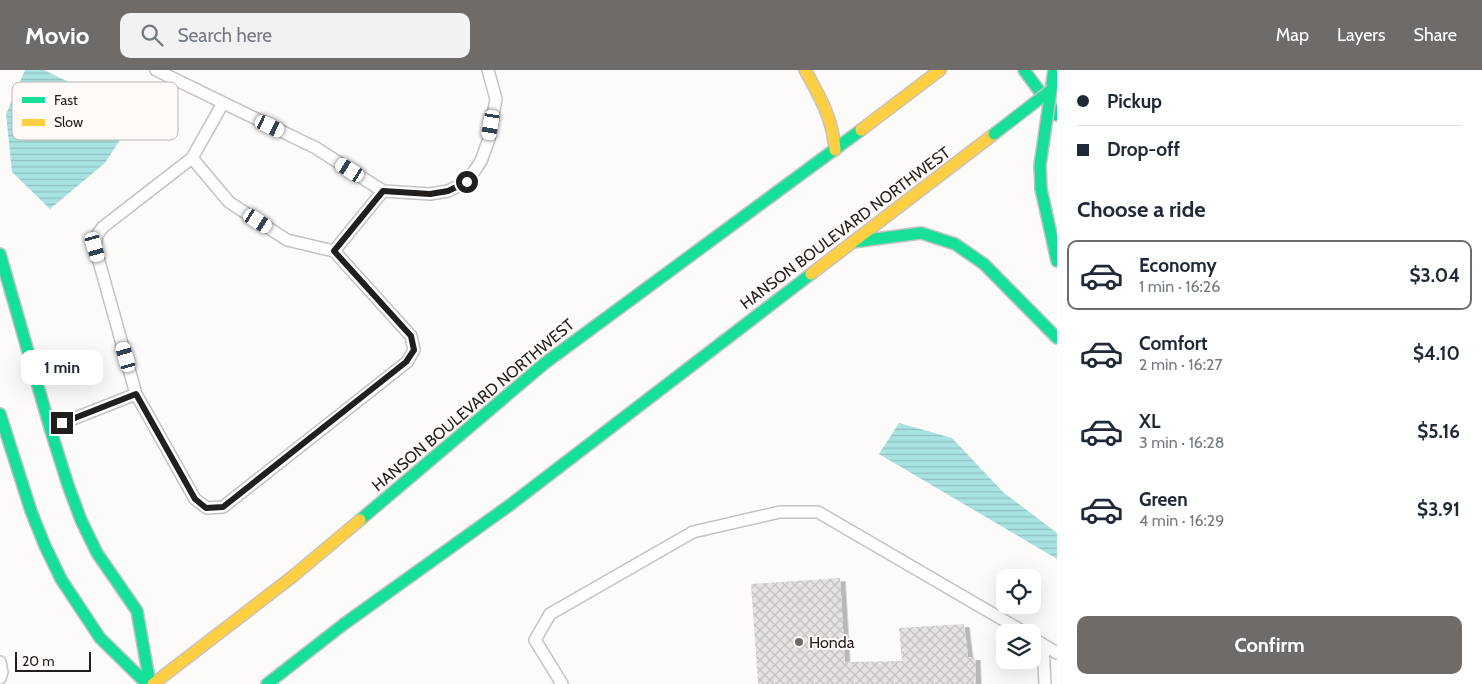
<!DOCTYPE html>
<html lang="en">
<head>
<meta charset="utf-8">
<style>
	body { margin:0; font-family:Cabin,sans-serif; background:#f2f2f3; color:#1f2937; height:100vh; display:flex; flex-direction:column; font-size:19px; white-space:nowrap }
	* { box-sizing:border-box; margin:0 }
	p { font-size:16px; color:#747a83 }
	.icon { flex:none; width:28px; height:28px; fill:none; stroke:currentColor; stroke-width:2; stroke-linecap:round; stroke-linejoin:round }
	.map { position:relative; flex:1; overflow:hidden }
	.details { display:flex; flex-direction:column; background:#fff; width:425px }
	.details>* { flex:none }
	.guide { display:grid; align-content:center; height:110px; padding:0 20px; background:#fff }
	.controls { position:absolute; left:996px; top:499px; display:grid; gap:10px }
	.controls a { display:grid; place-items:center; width:45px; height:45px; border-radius:10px; background:#fff; box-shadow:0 5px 20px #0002; font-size:25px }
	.scale { position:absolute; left:15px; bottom:12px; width:76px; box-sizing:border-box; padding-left:5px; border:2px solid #221e1b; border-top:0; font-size:14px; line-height:18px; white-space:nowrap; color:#221e1b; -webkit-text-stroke:4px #fffaf7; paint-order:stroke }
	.end { position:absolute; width:22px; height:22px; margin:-11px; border:6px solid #221e1b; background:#fff; box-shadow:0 0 0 2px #fff }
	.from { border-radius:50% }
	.bubble { position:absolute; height:35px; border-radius:10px; background:#fff; box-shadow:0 5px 20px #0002; font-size:16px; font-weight:800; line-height:35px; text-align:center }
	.car { position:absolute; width:15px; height:30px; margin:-15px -8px; border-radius:6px; box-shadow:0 0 4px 1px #0007; background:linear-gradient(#fff 24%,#345 0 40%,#fff 0 76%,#345 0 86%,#fff 0) }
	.guide b { display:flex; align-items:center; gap:18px; height:48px; font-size:19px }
	.guide b+b { border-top:1px solid #e0e1e3 }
	.guide i { width:12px; height:12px; background:#1f2937 }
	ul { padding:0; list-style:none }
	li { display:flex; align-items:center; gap:15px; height:70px; margin:0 10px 8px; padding:0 10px; border:2px solid transparent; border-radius:10px }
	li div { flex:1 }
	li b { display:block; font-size:19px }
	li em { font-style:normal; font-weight:800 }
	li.current { border-color:#6f6b69 }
	li>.icon { width:45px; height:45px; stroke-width:1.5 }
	h2 { padding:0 20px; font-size:22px; line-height:60px }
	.button { display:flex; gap:10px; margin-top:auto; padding:10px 20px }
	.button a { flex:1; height:58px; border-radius:10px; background:#6f6b69; color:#fff; font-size:20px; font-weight:800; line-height:58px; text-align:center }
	header { display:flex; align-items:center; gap:30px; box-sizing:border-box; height:70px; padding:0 25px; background:#6f6b69; color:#fff }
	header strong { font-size:24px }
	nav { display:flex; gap:28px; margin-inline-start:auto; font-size:18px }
	.search { width:350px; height:45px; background:#f2f2f3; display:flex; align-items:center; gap:12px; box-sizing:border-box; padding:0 18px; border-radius:10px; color:#747a83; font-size:19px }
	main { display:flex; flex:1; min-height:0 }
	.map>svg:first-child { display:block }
	.water { fill:url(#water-rules) }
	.building { fill:url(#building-cross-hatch); filter:url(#shadow) }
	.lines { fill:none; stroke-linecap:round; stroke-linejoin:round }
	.lane-casing { stroke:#c5c3c1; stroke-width:14 }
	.fast-casing { stroke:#c5c3c1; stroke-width:14 }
	.slow-casing { stroke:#c5c3c1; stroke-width:14 }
	.lane { stroke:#fffefe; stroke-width:11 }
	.fast { stroke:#16e098; stroke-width:11 }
	.slow { stroke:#ffcf43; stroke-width:11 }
	.fast-bridge-casing { stroke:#c5c3c1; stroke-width:14; stroke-linecap:butt }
	.fast-bridge { stroke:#16e098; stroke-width:11 }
	.route { stroke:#221e1b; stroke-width:6 }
	.poi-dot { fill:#6f6b69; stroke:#fffaf7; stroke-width:2 }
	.labels { text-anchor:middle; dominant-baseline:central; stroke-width:4; stroke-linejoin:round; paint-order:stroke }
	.street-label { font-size:16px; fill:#221e1b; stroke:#fffaf7 }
	.poi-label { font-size:16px; fill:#221e1b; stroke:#fffaf7; text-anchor:start }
	.key { fill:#fffaf7; stroke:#bdb8b5; stroke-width:1 }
	.key-label { font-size:14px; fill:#221e1b }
</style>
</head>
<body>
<header>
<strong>Movio</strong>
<div class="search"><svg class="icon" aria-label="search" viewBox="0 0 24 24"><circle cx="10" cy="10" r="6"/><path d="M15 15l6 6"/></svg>Search here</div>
<nav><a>Map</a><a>Layers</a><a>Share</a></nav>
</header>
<main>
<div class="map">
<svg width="1057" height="614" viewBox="0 0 1057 614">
	<defs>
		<pattern id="water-rules" width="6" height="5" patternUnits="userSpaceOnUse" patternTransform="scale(1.25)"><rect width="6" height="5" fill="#a8e2e1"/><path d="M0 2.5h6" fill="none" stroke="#90c1c0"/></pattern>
		<pattern id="building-cross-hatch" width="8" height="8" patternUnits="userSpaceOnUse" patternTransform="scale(1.25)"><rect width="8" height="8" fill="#e6e2e0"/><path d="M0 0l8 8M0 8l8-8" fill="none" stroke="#c5c1c0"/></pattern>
		<filter id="shadow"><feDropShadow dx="5.5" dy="3" stdDeviation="0" flood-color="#0004"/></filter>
	</defs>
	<rect width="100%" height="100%" fill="#fdfbf9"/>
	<path class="water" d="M 25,0 L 44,0 L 85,20 L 124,64 L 105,93 L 50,139 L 12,102 L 6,44 Z
		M 899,353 L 952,368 L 1003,422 L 1057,463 L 1057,489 L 879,384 Z"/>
	<path class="building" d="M 840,508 L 845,592 L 902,591 L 899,558 L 964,554 L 968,587 L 975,587 L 976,614 L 758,614 L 751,514 Z"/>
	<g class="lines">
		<g class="lane-casing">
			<path id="lane" d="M 156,0 L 316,78 L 383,121 L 430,124 L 448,121 L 467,112 L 481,91 L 489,69 L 496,29 L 488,0
				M 192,88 L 223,33
				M 334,181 L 383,121
				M 50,358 L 136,324 L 195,429 L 207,438 L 223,437 L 407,292 L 414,280 L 411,266 L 334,181 L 287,170 L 229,132 L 192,88 L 103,157 L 97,165 L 95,177 L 136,324
				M 1032,568 L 1057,583
				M 1043,575 L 1045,614
				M 0,592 L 2,602 L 0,608
				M 562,614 L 535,570 L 550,544 L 693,462 L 780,442 L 818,442 L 1024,562"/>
		</g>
		<g class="fast-casing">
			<path id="fast" d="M 1024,0 L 1057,45
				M 1051,20 L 1054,0
				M 1041,119 L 1057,191
				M 853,172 L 921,163 L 955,174 L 984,194 L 1057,268
				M 0,184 L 50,358 L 68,415 L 81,450 L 97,483 L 137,541 L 150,614
				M 0,344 L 31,441 L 45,476 L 61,509 L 100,568 L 147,614
				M 360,450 L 545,293 L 861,60
				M 267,614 L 344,554 L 510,435 L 811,204"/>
		</g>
		<g class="slow-casing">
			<path id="slow" d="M 805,0 C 820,27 833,49 835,80
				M 861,60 L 940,0
				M 811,204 L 994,64
				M 153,614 L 292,507 L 360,450"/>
		</g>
		<use href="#lane" class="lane"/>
		<use href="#fast" class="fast"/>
		<use href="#slow" class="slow"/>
		<g class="fast-bridge-casing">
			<path id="fast-bridge" d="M 994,64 L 1051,20
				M 1041,119 L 1040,95 L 1051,20"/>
		</g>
		<use href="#fast-bridge" class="fast-bridge"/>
	</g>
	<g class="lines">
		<path class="route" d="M 62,353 L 136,324 L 195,429 L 206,438 L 223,437 L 406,292 L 414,280 L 411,266 L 334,181 L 383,121 L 430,124 L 448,121 L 467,112"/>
	</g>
	<circle class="poi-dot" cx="799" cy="572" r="5"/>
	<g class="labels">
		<g class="street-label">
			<text transform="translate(845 158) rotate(-37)">HANSON BOULEVARD NORTHWEST</text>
			<text transform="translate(473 335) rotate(-40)">HANSON BOULEVARD NORTHWEST</text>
		</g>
		<g class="poi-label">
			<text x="809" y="572">Honda</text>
		</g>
	</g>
	<rect x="12" y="12" width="166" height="58" rx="8" class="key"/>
	<rect x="22" y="27" width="23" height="6" fill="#16e098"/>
	<rect x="22" y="49" width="23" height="7" fill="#ffcf43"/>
	<g class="key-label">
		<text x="54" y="35">Fast</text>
		<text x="54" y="57">Slow</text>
	</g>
</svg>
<div class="controls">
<a><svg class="icon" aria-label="locate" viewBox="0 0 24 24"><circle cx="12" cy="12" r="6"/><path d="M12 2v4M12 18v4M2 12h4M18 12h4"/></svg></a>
<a><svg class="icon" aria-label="layers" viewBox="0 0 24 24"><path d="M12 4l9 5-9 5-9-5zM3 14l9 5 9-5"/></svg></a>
</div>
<div class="scale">20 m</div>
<i class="end from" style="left:467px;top:112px"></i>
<i class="end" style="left:62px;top:353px"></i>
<div class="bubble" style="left:21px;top:280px;width:82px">1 min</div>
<i class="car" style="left:491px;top:55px;rotate:190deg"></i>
<i class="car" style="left:270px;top:56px;rotate:116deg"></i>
<i class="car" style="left:350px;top:100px;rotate:302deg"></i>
<i class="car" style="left:258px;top:151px;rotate:123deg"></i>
<i class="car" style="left:95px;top:177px;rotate:164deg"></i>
<i class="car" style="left:126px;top:287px;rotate:344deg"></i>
</div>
<section class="details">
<div class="guide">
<b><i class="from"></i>Pickup</b>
<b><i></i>Drop-off</b>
</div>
<h2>Choose a ride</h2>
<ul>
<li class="current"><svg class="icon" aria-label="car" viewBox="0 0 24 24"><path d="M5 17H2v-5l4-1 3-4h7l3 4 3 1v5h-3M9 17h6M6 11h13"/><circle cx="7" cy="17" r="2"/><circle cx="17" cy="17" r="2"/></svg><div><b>Economy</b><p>1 min · 16:26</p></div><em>$3.04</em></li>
<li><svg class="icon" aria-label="car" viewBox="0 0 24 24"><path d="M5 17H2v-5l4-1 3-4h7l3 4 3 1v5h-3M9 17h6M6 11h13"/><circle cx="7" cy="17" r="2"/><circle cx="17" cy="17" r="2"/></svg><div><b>Comfort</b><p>2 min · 16:27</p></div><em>$4.10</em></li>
<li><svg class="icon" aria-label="car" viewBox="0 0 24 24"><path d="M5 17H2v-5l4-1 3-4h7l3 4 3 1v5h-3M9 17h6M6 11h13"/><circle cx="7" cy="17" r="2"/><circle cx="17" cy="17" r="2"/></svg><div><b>XL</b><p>3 min · 16:28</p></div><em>$5.16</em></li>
<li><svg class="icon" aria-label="car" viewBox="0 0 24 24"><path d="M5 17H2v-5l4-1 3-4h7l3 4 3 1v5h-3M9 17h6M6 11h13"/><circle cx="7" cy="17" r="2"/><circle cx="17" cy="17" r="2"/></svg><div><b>Green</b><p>4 min · 16:29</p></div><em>$3.91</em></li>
</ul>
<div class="button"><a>Confirm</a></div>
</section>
</main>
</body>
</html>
